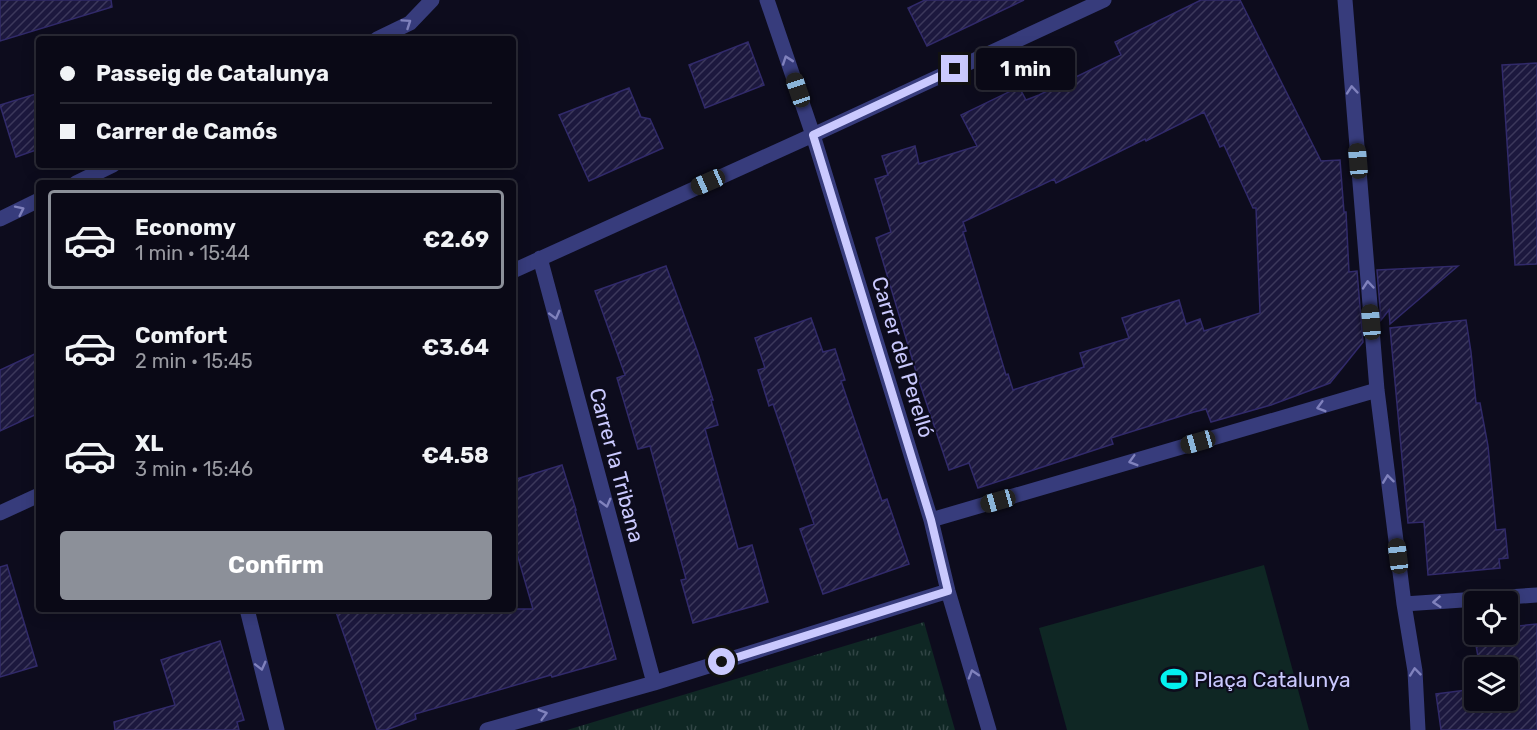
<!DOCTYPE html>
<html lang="en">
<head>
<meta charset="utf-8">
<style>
	body { margin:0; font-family:Rubik,sans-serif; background:#13121f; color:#f1f3f6; height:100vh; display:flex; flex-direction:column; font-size:22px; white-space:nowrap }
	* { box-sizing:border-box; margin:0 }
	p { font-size:20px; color:#999aa1 }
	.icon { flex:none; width:33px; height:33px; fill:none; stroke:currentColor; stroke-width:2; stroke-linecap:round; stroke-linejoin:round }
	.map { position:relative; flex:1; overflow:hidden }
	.side { position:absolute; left:36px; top:180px; width:480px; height:432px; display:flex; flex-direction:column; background:#0a0916; border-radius:6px; box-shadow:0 3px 15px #0003,0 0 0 2px #2a2a35 }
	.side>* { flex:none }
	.top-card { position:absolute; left:36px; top:36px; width:480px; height:132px; border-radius:6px; box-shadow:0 3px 15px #0003,0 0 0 2px #2a2a35; display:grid; align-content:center; height:132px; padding:0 24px; background:#0a0916 }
	.tools { position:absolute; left:1464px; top:591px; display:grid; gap:12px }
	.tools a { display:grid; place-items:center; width:54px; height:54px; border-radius:6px; background:#0a0916; box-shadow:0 3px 15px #0003,0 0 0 2px #2a2a35; font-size:30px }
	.end { position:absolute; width:27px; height:27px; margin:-14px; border:8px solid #cac9fe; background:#111; box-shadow:0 0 0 3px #111 }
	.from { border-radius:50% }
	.bubble { position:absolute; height:42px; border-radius:6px; background:#0a0916; box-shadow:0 3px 15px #0003,0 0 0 2px #2a2a35; font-size:20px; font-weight:700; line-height:42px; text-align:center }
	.car { position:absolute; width:18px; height:36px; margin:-18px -9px; border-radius:8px; box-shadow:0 0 4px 2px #0007; background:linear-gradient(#222 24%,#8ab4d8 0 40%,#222 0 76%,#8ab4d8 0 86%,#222 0) }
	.top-card b { display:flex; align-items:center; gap:21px; height:57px; font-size:22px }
	.top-card b+b { border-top:2px solid #2a2a35 }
	.top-card i { width:15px; height:15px; background:#f1f3f6 }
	ul { padding:10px 0 0; list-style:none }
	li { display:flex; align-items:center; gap:18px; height:99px; margin:0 12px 9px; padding:0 12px; border:3px solid transparent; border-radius:6px }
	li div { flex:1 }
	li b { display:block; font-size:22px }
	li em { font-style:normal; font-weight:700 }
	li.on { border-color:#8c9099 }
	li>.icon { width:54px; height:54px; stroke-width:1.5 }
	.primary-button { display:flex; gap:12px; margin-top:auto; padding:12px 24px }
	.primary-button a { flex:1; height:69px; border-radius:6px; background:#8c9099; color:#fff; font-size:24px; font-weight:700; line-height:69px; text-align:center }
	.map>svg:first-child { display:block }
	.grass { fill:url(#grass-tufts) }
	.pitch { fill:#0f2724 }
	.building { fill:url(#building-hatch); stroke:#312a6a; stroke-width:1.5; fill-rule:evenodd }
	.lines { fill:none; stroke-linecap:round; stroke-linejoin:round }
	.minor { stroke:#373c7c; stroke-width:15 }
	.oneway { stroke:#8082bd }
	.route { stroke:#cac9fe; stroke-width:8 }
	.labels { text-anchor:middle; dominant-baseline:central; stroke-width:4.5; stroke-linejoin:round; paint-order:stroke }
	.street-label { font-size:21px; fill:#cac9fe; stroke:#0d0c1d }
	.poi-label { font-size:21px; fill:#cac9fe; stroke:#0d0c1d; text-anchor:start }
</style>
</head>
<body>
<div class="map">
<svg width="1537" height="730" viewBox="0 0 1537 730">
	<defs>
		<pattern id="grass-tufts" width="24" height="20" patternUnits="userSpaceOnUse" patternTransform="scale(1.5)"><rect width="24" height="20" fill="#0f2724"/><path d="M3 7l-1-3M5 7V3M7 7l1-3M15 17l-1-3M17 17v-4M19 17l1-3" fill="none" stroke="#314545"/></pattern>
		<pattern id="building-hatch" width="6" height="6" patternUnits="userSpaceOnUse" patternTransform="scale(1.5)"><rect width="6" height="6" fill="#1c183e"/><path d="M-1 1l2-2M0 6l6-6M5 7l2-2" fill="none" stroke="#3c385b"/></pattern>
	</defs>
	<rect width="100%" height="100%" fill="#0d0c1d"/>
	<path class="grass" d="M 924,622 L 955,730 L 567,730 Z"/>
	<path class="pitch" d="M 1264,565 L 1309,730 L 1067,730 L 1039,628 Z"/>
	<path class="building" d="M 0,0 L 111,0 L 112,7 L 0,41 Z
		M 925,0 L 1024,0 L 927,46 L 908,8 Z
		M 1201,0 L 1240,0 L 1321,161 L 1340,160 L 1344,212 L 1346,212 L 1349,272 L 1357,271 L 1363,342 L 1330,383 L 1271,405 L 1211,422 L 1206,409 L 1194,412 L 1111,438 L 1113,444 L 978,488 L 969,463 L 949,470 L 917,375 L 876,238 L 891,232 L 875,179 L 888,175 L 882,156 L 915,146 L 919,164 L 977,146 L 961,115 L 1019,87 L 1026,100 L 1039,95 L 1121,55 L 1115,42 ZM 1204,112 L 1220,147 L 1224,145 L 1253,208 L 1256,208 L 1260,313 L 1204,331 L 1200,319 L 1186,324 L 1179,300 L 1122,318 L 1129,338 L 1080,353 L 1084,367 L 1013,390 L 1008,374 L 1006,375 L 963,232 L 966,231 L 963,222 L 1054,179 L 1056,183 L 1145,139 L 1146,141 Z
		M 748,42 L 764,85 L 705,108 L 689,65 Z
		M 1537,63 L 1537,264 L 1515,265 L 1502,65 Z
		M 629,88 L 641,117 L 650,119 L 663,148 L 589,181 L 559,115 Z
		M 39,93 L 39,149 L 16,157 L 0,105 Z
		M 666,266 L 698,353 L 713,400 L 711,400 L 718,425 L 705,429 L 738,549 L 752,545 L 768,602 L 693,623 L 681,580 L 686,579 L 650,446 L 638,449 L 617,378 L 625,375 L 595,291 Z
		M 1458,266 L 1390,324 L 1389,310 L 1381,320 L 1377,270 Z
		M 811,318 L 823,352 L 835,349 L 845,380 L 841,381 L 882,501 L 887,499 L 909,564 L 823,594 L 800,529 L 814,524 L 773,404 L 769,406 L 758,370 L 765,368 L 755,338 Z
		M 1466,320 L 1471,352 L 1476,403 L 1480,403 L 1488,446 L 1496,530 L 1505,529 L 1508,558 L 1499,559 L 1500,568 L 1428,575 L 1424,522 L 1408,523 L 1390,328 Z
		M 39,352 L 39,413 L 0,431 L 0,370 Z
		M 562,465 L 576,510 L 575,510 L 616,659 L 552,677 L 551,675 L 415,714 L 416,719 L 386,730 L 377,730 L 335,609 L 533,609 L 513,540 L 513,480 Z
		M 7,565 L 37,666 L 0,677 L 0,567 Z
		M 1537,624 L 1537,730 L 1441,730 L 1436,694 L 1474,689 L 1474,700 L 1508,700 L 1508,668 L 1480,668 L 1474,634 L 1508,634 L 1508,627 Z
		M 220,641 L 244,720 L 237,722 L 239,730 L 115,730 L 114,722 L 175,705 L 161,660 Z"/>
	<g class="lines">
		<path class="minor" d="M 767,0 L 813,135 L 931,520 L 948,591 L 989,730
			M 1345,0 L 1377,390 L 1404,604 L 1415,671 L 1418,730
			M 377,39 L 410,23 L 432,0
			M 76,183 L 113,165
			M 0,219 L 39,200
			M 540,258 L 654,683
			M 513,271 L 813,135 L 1104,0
			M 0,513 L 39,495
			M 931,520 L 1377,390
			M 1404,604 L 1537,595
			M 247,609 L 277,730
			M 487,730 L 654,683 L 948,591"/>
	</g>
	<defs><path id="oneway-chevron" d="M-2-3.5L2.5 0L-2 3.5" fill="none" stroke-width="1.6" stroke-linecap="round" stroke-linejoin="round" transform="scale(1.5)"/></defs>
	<g class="oneway">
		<use href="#oneway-chevron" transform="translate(407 23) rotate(-34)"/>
		<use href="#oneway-chevron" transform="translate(787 60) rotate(-109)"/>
		<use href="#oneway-chevron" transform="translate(1352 90) rotate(-95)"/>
		<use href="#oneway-chevron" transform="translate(20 210) rotate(-26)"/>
		<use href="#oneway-chevron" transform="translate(1368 285) rotate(-95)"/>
		<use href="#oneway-chevron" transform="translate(555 315) rotate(75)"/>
		<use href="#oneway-chevron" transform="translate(1321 407) rotate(164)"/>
		<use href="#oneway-chevron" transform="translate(1133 461) rotate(164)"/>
		<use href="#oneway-chevron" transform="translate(1388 479) rotate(-97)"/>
		<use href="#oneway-chevron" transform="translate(606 503) rotate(75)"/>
		<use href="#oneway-chevron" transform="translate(1437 602) rotate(176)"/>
		<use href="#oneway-chevron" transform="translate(261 666) rotate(76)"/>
		<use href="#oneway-chevron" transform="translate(1415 672) rotate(-96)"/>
		<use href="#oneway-chevron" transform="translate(973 674) rotate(-107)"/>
		<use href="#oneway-chevron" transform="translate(543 714) rotate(-16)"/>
	</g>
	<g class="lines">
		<path class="route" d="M 722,662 L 948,591 L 931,520 L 813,135 L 955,69"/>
	</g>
	<defs>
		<g id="stadium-bare" transform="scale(2.07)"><path d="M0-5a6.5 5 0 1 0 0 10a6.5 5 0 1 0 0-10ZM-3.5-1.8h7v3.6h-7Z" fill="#03f1f0" stroke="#0d0c1d" stroke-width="2.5" paint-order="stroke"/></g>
	</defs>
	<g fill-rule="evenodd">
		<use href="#stadium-bare" x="1174" y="679"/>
	</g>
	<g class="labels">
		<g class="street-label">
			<text transform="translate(903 357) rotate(73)">Carrer del Perelló</text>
			<text transform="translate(617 465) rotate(75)">Carrer la Tribana</text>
		</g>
		<g class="poi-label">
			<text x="1194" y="679">Plaça Catalunya</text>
		</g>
	</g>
</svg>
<div class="tools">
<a><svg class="icon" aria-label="locate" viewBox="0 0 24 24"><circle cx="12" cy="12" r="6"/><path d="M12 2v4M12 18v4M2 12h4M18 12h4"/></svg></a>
<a><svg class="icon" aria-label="layers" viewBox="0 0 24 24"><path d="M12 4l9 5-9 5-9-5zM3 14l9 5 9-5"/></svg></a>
</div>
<i class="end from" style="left:722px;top:662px"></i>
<i class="end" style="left:955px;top:69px"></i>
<div class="bubble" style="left:976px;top:48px;width:99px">1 min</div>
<i class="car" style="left:798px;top:90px;rotate:341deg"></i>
<i class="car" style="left:1358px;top:161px;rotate:355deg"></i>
<i class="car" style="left:708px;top:182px;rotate:246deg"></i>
<i class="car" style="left:1371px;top:322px;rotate:355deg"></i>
<i class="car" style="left:1198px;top:442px;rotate:254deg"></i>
<i class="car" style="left:998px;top:501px;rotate:254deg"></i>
<i class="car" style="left:1398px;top:556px;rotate:353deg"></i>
<div class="top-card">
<b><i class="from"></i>Passeig de Catalunya</b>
<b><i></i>Carrer de Camós</b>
</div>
<section class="side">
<ul>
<li class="on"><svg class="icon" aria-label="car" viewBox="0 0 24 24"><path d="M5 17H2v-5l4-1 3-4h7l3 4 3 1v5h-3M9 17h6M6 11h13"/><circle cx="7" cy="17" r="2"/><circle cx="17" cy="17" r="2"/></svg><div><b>Economy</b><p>1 min · 15:44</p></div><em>€2.69</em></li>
<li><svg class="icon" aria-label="car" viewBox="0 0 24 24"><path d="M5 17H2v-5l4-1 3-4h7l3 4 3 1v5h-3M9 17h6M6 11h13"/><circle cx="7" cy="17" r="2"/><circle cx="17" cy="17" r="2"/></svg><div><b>Comfort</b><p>2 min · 15:45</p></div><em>€3.64</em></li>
<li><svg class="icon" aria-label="car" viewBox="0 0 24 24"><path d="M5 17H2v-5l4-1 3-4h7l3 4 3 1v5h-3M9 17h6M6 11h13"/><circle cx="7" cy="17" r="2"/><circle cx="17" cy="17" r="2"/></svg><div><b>XL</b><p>3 min · 15:46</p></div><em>€4.58</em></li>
</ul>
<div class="primary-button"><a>Confirm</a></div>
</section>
</div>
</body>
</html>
